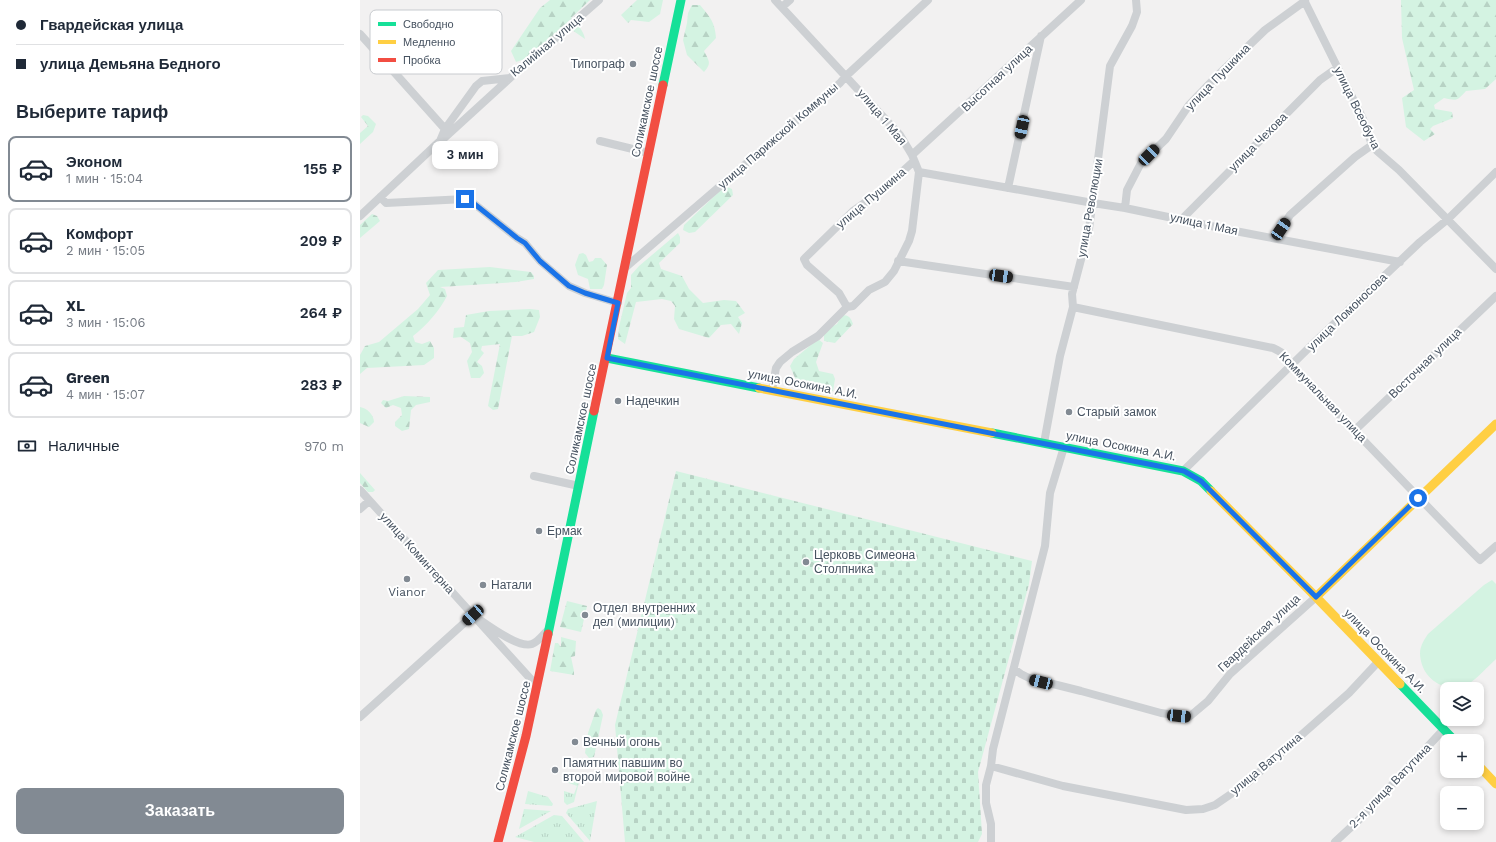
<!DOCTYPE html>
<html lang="ru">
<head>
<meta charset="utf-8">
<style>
	body { margin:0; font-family:"Work Sans",sans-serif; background:#f2f2f3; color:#1f2937; height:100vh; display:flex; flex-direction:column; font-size:15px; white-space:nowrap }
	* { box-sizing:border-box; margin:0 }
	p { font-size:13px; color:#747a83 }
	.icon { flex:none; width:22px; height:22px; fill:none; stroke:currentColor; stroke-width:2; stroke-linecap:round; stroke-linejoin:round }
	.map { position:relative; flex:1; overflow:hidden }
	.drawer { display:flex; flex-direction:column; background:#fff; width:360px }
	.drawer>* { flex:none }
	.banner { display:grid; align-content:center; height:88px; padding:0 16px; background:#fff }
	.fabs { position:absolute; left:1080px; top:682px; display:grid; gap:8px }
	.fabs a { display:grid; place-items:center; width:44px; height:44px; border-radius:8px; background:#fff; box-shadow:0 2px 6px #0003; font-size:20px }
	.end { position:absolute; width:18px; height:18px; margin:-9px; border:5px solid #1a73e8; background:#fff; box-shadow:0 0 0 2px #fff }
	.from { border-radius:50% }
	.bubble { position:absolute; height:28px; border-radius:8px; background:#fff; box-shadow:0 2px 6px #0003; font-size:13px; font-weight:600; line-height:28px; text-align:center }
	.car { position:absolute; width:12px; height:24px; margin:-12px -6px; border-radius:5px; box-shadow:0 0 3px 1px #0007; background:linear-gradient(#222 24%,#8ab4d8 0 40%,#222 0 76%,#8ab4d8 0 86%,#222 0) }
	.banner b { display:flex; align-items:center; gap:14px; height:38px; font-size:15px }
	.banner b+b { border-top:1px solid #e0e1e3 }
	.banner i { width:10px; height:10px; background:#1f2937 }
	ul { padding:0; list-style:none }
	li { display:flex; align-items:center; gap:12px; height:66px; margin:0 8px 6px; padding:0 8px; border:2px solid #e0e1e3; border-radius:8px }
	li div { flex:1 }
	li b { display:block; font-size:15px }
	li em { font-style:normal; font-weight:600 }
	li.active { border-color:#828a93 }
	li>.icon { width:36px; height:36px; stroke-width:1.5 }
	h2 { padding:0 16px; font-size:18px; line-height:48px }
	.pay { display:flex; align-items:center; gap:10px; height:44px; padding:0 16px; font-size:15px }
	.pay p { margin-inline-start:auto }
	.action { display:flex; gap:8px; margin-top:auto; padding:8px 16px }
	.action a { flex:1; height:46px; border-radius:8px; background:#828a93; color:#fff; font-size:16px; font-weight:600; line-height:46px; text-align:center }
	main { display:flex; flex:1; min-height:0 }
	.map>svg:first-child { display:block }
	.grass { fill:url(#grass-tufts) }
	.forest { fill:url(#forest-firs) }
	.cemetery { fill:url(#cemetery-stones) }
	.garden { fill:#d4f3e2 }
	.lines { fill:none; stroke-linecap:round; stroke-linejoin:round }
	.street { stroke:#cdd0d3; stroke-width:8 }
	.fast { stroke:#16e098; stroke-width:9 }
	.slow { stroke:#ffcf43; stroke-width:9 }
	.jam { stroke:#f24e42; stroke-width:9 }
	.route { stroke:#1a73e8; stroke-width:5 }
	.poi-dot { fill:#828a93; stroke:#fff; stroke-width:1.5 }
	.labels { text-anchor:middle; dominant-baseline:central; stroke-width:4; stroke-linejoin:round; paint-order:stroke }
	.street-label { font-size:12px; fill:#465260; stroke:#fff }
	.poi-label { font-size:12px; fill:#465260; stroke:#fff; text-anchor:start }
	.key { fill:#fff; stroke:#c8cbcf; stroke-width:1 }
	.key-label { font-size:11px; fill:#465260 }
</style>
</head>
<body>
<main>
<section class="drawer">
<div class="banner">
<b><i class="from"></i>Гвардейская улица</b>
<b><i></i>улица Демьяна Бедного</b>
</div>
<h2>Выберите тариф</h2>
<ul>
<li class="active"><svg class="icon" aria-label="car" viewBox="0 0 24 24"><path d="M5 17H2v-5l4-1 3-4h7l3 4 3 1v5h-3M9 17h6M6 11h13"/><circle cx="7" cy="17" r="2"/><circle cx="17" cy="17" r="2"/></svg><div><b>Эконом</b><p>1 мин · 15:04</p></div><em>155 ₽</em></li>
<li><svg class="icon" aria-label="car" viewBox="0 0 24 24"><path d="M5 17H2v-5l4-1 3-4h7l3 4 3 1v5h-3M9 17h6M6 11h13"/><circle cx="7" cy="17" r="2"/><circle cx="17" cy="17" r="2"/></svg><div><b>Комфорт</b><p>2 мин · 15:05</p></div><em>209 ₽</em></li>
<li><svg class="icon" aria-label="car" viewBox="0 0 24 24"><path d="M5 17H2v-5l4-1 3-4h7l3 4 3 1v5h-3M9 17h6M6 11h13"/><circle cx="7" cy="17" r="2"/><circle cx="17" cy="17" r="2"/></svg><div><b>XL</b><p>3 мин · 15:06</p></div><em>264 ₽</em></li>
<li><svg class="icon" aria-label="car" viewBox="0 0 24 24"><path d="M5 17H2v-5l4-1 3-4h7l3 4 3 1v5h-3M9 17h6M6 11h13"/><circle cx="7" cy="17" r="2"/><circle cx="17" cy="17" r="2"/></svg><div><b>Green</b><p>4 мин · 15:07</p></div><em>283 ₽</em></li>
</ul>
<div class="pay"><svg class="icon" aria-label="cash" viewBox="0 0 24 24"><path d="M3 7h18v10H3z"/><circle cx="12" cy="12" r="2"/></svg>Наличные<p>970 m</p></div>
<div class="action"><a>Заказать</a></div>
</section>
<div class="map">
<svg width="1136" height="842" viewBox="0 0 1136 842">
	<defs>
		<pattern id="grass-tufts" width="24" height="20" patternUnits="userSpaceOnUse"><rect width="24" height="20" fill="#d4f3e2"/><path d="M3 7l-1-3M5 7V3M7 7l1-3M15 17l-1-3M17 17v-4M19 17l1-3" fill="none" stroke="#b7d2c4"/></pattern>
		<pattern id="forest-firs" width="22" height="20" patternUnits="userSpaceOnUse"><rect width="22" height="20" fill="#d4f3e2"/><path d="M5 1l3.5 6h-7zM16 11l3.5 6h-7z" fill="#b7d2c4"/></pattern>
		<pattern id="cemetery-stones" width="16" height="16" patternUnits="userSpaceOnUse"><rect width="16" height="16" fill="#d4f3e2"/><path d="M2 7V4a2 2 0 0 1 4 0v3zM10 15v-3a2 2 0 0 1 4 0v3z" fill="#b7d2c4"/></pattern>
	</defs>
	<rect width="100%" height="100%" fill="#f2f1f1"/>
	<path class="grass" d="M 209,774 L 220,778 L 214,802 L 207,805 L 204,802 L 204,791 L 214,794 L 217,786 L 206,782 Z
		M 168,791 L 188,797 L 193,804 L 192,806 L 165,804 Z
		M 237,801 L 230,841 L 206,813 L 208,809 Z
		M 164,809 L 191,811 L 159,829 Z
		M 194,815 L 202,816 L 224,842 L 174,842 L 155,837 Z"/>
	<path class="forest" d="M 190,0 L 230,0 L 211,18 C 217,24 224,31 225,39 L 212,30 L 173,61 L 162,60 L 156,62 L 151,51 L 180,8 Z
		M 277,0 L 303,0 L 300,14 L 289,22 L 271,20 L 268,23 L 261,15 Z
		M 1041,0 L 1136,0 L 1136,79 L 1125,89 L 1106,91 C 1097,101 1097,101 1084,98 L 1074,105 L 1075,109 L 1092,112 L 1093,118 L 1073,126 L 1070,129 L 1075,134 L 1064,141 L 1046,127 L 1042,98 L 1054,90 L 1042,38 Z
		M 332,5 L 340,5 C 350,17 355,22 356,38 L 344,51 C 349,61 352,63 344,72 L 327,55 L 323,40 L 327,23 L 328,13 Z
		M 3,115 L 8,116 L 16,124 L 13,132 L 0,144 L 0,133 L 8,126 L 1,117 Z
		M 364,187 L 367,187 L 372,189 L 373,195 L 335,232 L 329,233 L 323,230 L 324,225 Z
		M 12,214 L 17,216 L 20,221 L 0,238 L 0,225 Z
		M 318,233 L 320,237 L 320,243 L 299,263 L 301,269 L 322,276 L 329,289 L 343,303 L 364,300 L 376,301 L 385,313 L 378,317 L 382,323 L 379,334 L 371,324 L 361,325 L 349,338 L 319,329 L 314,319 L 315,306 L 311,301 L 302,299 L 276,302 L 265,344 L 258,339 L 259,327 L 267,293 L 271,288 L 271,275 L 279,266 Z
		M 223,253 L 226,255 L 229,262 L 233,261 L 235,258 L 241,258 L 247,265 L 244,285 L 242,289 L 230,289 L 228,279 L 218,275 L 215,265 L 219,254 Z
		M 130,267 L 171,272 L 174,276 L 174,279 L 156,282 L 80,287 L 85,289 L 87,296 C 80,310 66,326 53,336 L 55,342 L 62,344 L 70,341 L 74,348 L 74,358 L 64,365 L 7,368 L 0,374 L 0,355 L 5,346 L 19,342 L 58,309 L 70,295 L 66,283 L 78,270 Z
		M 170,309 L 179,310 L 180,317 L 174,332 L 162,336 L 152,336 L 138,409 L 133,410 L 128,406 L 140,344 L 122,346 L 121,350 L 124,353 L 117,362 L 122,366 L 124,373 L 120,378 L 111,378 L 107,361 L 112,352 L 110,343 L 101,337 L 93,338 L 94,328 L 104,327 L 106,315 L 129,311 Z
		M 482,315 C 489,315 491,318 493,324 L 475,343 L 464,341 L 464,335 L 471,327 L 477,324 Z
		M 458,339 L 463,343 L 456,362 L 459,371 L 473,374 L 475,379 L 473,391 L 462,391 L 438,385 L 430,366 L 434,359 Z
		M 44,396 L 70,397 L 70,402 L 56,405 L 51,410 L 49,429 L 42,431 L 35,426 L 35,422 L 42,415 L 41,408 L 33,405 L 26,408 L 21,403 L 23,400 L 28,401 Z
		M 0,407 C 7,408 14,415 14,422 L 9,427 L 0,423 Z
		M 0,473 L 15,490 L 13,492 L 8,492 L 0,483 Z
		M 207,601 L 227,606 L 221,632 L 200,627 Z
		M 201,637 L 216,641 L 215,656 L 211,657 L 214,671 L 214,675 L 190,671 L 195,643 L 198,643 L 201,647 Z
		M 238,708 L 241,710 L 243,715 L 234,757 L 229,758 L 225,753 L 228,733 L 236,710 Z"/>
	<path class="cemetery" d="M 316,471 L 672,561 L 669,584 L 618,772 L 622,834 L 618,842 L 265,842 L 255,725 Z"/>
	<path class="garden" d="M 1132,580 L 1136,584 L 1136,659 C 1129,665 1116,680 1108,684 C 1086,695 1061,679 1060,654 C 1060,646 1064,640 1068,634 L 1124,585 Z"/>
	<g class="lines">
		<path class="street" d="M 415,0 L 540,135 L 552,155 L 559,172
			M 944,0 L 1003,119 L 1012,145 L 1017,151 L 1039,170 L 1136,269
			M 422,7 L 430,0
			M 0,34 L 85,129
			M 81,141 L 150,78
			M 240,141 L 289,153
			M 552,155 L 721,0
			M 559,172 L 733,203 L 765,208 L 875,231 L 1040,262
			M 648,188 L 681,36
			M 20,197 L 26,203 L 105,199 L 112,202 L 157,238 L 165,243 L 180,261 L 209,286 L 225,293 L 258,303
			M 765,208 L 767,190 L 781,163 L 806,139 L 829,105 L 854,79 L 905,30 L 945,1
			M 0,216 L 80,141 L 85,129 L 116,86 L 122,81 L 150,78 L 239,0
			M 822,219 L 960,80 L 977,68
			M 918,238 L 921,229 L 930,215 L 995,157 L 1012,145
			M 538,261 L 714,287
			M 266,267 L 480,83 L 486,76 L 568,0
			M 487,307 L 493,306 L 509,290 L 525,282 L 534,271 L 549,241 L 552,231 L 559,172
			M 713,307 L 913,348 C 924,353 926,355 931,366 C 995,430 1056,496 1120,560 L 1136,546
			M 412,390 L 416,368 L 420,362 L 432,352 L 458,336 L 487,307 L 479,293 L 447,265 L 444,259 L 493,211 L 520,192 L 554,161
			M 995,430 L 1136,296
			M 684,443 L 700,356 L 713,307 L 712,294 L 729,229 L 750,66 L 772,26 L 777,12 L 776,0
			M 823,471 L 960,337 L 1060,242 L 1088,219 L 1136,172
			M 174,476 L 219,486
			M 0,490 L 177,686
			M 0,509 L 9,501
			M 654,669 L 661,674 L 669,678 L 721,691 L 801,713 L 829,717 L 848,701 L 870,674 L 956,597
			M 0,717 L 113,615 C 125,623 158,649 172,644 C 178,642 182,636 186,632
			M 631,766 L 703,786 L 826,810 L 843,809 L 855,805 L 887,783 L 989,693 L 1018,662
			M 631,842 L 631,824 L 626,803 L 626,785 L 631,766 L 633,749 L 685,546 L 690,493 L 704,447
			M 975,842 L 1003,816 L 1084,729"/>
		<path class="fast" d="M 303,85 L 321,0
			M 247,358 L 399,388
			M 632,433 L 823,471 L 841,481 L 851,491
			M 188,634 L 234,411
			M 1040,684 L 1095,741"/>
		<path class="slow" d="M 399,388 L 632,433
			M 851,491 L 956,597 L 1040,684
			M 956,597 L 1136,424
			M 1117,764 L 1136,784"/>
		<path class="jam" d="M 234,411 L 303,85
			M 138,842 L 166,736 L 188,634"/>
	</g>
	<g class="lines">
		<path class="route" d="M 105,199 L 112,202 L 157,238 L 165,243 L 180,261 L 209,286 L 225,293 L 258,303 L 247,358 L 824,471 L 841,481 L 956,597 L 1058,498"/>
	</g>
	<g class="poi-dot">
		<circle cx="273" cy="64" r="4"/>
		<circle cx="258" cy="401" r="4"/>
		<circle cx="709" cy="412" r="4"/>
		<circle cx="179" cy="531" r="4"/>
		<circle cx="446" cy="562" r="4"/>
		<circle cx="47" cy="579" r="4"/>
		<circle cx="123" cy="585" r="4"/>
		<circle cx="225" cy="615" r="4"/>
		<circle cx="215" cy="742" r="4"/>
		<circle cx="195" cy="770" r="4"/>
	</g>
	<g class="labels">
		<g class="street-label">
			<text transform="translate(187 45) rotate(-40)">Калийная улица</text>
			<text transform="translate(858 77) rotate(-46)">улица Пушкина</text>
			<text transform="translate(637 78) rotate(-43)">Высотная улица</text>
			<text transform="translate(287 102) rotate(-78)">Соликамское шоссе</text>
			<text transform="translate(997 108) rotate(64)">улица Всеобуча</text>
			<text transform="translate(522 117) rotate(50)">улица 1 Мая</text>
			<text transform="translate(418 136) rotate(-41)">улица Парижской Коммуны</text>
			<text transform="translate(898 142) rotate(-45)">улица Чехова</text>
			<text transform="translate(511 198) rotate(-40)">улица Пушкина</text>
			<text transform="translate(730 208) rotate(-80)">улица Революции</text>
			<text transform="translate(844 224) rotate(12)">улица 1 Мая</text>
			<text transform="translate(987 312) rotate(-44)">улица Ломоносова</text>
			<text transform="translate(1065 363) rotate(-44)">Восточная улица</text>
			<text transform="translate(443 384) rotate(11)">улица Осокина А.И.</text>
			<text transform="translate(963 397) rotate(46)">Коммунальная улица</text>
			<text transform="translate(221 419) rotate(-78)">Соликамское шоссе</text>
			<text transform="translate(761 446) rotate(11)">улица Осокина А.И.</text>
			<text transform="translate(57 553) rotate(48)">улица Коминтерна</text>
			<text transform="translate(899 633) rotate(-43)">Гвардейская улица</text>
			<text transform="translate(1025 651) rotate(46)">улица Осокина А.И.</text>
			<text transform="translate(153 736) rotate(-76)">Соликамское шоссе</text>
			<text transform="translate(906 764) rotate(-40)">улица Ватутина</text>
			<text transform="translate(1030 786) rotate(-46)">2-я улица Ватутина</text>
		</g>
		<g class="poi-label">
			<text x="265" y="64" text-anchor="end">Типограф</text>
			<text x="266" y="401">Надечкин</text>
			<text x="717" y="412">Старый замок</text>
			<text x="187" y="531">Ермак</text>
			<text x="454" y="555">Церковь Симеона<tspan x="454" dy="14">Столпника</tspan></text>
			<text x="131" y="585">Натали</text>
			<text x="47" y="592" text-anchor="middle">Vianor</text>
			<text x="233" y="608">Отдел внутренних<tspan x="233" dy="14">дел (милиции)</tspan></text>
			<text x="223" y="742">Вечный огонь</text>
			<text x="203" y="763">Памятник павшим во<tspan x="203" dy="14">второй мировой войне</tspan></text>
		</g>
	</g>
	<rect x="10" y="10" width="132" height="64" rx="6" class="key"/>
	<rect x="18" y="22" width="18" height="4" fill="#16e098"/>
	<rect x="18" y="40" width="18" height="4" fill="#ffcf43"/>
	<rect x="18" y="58" width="18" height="4" fill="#f24e42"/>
	<g class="key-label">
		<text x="43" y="28">Свободно</text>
		<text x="43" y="46">Медленно</text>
		<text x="43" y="64">Пробка</text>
	</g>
</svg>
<div class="fabs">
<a><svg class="icon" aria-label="layers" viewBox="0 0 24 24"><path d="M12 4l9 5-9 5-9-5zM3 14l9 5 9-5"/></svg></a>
<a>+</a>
<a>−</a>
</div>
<i class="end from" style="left:1058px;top:498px"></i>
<i class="end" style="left:105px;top:199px"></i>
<div class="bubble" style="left:72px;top:141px;width:66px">3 мин</div>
<i class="car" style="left:662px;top:127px;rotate:192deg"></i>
<i class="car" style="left:789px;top:155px;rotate:45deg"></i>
<i class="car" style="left:921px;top:229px;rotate:34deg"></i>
<i class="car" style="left:641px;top:276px;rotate:98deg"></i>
<i class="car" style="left:113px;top:615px;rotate:228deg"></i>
<i class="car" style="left:681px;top:682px;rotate:285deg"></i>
<i class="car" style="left:819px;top:716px;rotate:96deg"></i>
</div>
</main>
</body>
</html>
